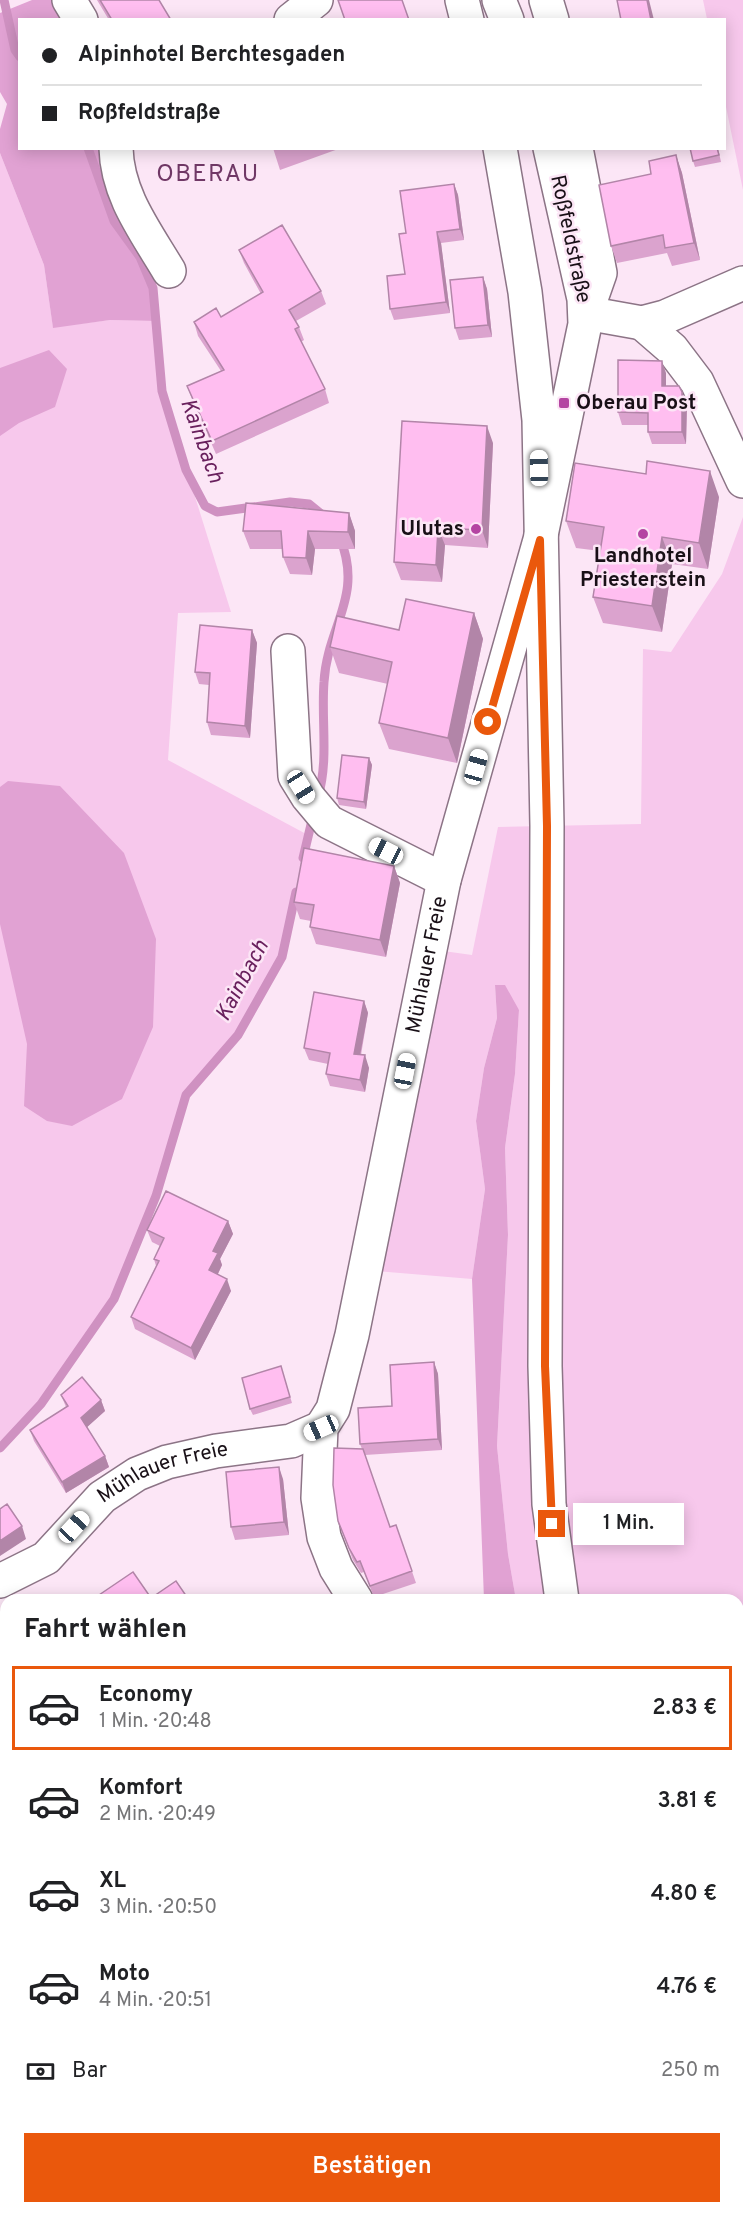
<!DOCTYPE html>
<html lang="de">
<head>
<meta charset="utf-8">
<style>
	body { margin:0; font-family:Overpass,sans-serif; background:#f2f2f2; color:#202124; height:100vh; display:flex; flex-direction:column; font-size:22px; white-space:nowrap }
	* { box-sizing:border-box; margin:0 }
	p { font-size:20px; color:#757577 }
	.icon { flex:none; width:33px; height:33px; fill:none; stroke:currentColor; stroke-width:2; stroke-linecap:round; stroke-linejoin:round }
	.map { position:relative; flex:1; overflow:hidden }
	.side { position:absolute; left:0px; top:1594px; width:744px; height:620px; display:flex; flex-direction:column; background:#fff; border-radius:18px 18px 0 0; box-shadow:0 3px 15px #0003 }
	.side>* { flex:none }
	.banner { position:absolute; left:18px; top:18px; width:708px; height:132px; border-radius:0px; box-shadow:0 3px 15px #0003; display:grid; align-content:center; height:132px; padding:0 24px; background:#fff }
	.end { position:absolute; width:27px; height:27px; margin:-14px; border:8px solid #ea580c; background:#fff; box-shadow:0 0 0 3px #fff }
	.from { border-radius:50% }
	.bubble { position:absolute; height:42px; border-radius:0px; background:#fff; box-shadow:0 3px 15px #0003; font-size:20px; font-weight:600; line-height:42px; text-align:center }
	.car { position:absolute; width:18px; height:36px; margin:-18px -9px; border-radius:8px; box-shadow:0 0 4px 2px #0007; background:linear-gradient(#fff 24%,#345 0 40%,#fff 0 76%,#345 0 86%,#fff 0) }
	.banner b { display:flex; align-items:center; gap:21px; height:57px; font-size:22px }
	.banner b+b { border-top:2px solid #e0e0e0 }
	.banner i { width:15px; height:15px; background:#202124 }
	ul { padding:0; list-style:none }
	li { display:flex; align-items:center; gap:18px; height:84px; margin:0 12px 9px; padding:0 12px; border:3px solid transparent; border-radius:0px }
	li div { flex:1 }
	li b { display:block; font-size:22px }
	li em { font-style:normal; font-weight:600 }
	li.current { border-color:#ea580c }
	li>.icon { width:54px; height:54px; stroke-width:1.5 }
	h2 { padding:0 24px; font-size:27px; line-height:72px }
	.pay { display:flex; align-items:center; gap:15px; height:66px; padding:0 24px; font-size:22px }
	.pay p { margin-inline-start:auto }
	.cta { display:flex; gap:12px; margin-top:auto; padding:12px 24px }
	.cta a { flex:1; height:69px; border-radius:0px; background:#ea580c; color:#fff; font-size:24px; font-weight:600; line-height:69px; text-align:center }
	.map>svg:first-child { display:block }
	.green { fill:#f7c8ec }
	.forest { fill:#e1a2d3 }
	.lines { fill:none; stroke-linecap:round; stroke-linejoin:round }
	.stream { stroke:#cf91c1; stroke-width:9 }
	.minor-casing { stroke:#8c7486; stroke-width:36 }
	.major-casing { stroke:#8c7486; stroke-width:36 }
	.minor { stroke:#fff; stroke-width:33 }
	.major { stroke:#fff; stroke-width:33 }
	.wall { fill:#dba3ce }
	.shaded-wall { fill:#b285a8 }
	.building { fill:#ffbef0; stroke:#b285a8; stroke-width:1.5 }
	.route { stroke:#ea580c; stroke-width:8 }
	.poi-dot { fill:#b445a2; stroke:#fce6f6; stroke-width:2 }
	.labels { text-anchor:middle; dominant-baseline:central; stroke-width:5; stroke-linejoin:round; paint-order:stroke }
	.street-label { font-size:21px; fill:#191017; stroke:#fce6f6 }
	.poi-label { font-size:21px; font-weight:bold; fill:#191017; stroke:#fce6f6; text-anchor:start }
	.water-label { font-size:22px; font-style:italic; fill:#69205d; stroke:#fce6f6 }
	.quarter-label { font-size:24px; letter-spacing:1.5px; fill:#703866; stroke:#fce6f6 }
</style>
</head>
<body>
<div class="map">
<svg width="743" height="2213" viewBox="0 0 743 2213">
	<rect width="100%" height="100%" fill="#fce6f6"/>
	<path class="green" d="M 703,0 L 743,0 L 743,190 L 725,102 L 724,20 L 707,19 Z
		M 0,153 L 44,265 L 53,327 L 110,320 L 156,321 L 162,391 L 231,612 L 178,613 L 168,760 L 308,835 L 282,957 L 238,1035 L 186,1095 L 156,1196 L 114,1299 L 41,1404 L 0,1448 Z
		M 743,517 L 743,1993 L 738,1991 L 738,1600 L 516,1600 L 508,1554 L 497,1446 L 508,1235 L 505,1148 L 515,1074 L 519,1010 L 495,985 L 497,1018 L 484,1068 L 476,1121 L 485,1189 L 472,1279 L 364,1270 L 429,949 L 472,955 L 498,827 L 641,824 L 643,649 L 671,652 L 722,574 Z
		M 0,1758 L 6,1758 L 6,2062 L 0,2055 Z
		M 738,1996 L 743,2004 L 743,2213 L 691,2213 L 686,2208 L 738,2208 Z
		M 384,2208 L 468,2208 L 470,2213 L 386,2213 Z"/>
	<path class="forest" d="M 32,0 L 69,0 L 81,19 L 20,20 L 20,148 L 116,149 L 140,257 L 153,288 L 156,321 L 110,320 L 53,328 L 44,265 L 0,153 L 0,129 L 7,104 L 0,92 L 0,13 Z
		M 49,350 L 67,369 L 55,407 L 19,423 L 0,436 L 0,368 Z
		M 8,781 L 60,786 L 124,853 L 156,939 L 153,1027 L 122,1099 L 72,1126 L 47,1121 L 24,1106 L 27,1044 L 0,924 L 0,787 Z
		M 495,985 L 505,985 L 519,1010 L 515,1074 L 505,1148 L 508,1235 L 497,1446 L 508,1554 L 516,1600 L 484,1600 L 472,1279 L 485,1189 L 476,1121 L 484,1068 L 497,1018 Z
		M 295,2208 L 384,2208 L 386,2213 L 297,2213 Z"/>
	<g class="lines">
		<path class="stream" d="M 4,0 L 15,50 L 20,57
			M 88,148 L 114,221 L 140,257 L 153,288 L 162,391 L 186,470 L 205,506 L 217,512 L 290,502 L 309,504 L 325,517
			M 318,797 C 329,759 321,721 324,682 C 327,626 364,597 340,538
			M 303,858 L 313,816
			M 0,1448 L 41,1404 L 114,1299 L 156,1196 L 186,1095 L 238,1035 L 282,957 L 296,892"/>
		<g class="minor-casing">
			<g id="minor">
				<path d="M 69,0 L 81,20"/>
				<path d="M 499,0 L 507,20"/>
				<path d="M 546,0 L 552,20"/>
				<path d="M 291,20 L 316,0"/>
				<path d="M 116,148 C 117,195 146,232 169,271"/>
				<path d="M 576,148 L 600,273 L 586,313 L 642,323 L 665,317 L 743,283"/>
				<path d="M 642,323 L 672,349 L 697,382 L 743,481"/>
				<path d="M 288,651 L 295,776 L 308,797 L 329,822 L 444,880"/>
				<path id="s1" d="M 0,1581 L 46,1558 L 102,1497 L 137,1474 L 167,1462 L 216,1451 L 291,1441 L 321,1428"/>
				<path id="s2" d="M 356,1600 L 336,1568 L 324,1537 L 318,1498 L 321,1428 L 333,1409 L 352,1335 L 444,880 L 540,540 L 585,324 L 584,299 L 550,148"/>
				<path d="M 0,2055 L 6,2062"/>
				<path d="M 109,2208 L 112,2213"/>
				<path d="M 295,2208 L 297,2213"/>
				<path d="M 607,2208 L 612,2213"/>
				<path d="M 686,2208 L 691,2213"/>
				<path d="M 74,2213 L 76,2208"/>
			</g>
		</g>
		<g class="major-casing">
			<path id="major" d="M 462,0 L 467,20
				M 500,148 L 525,292 L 539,420 L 547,826 L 545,1366 L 549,1504 L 562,1600
				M 738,2084 L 743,2092"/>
		</g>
		<use href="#minor" class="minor"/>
		<use href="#major" class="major"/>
	</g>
	<path class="wall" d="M 97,0 L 159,0 L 171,20 L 109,20 Z
		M 273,148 L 341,148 L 280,170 Z
		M 718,148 L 721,162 L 695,167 L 693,161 Z
		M 676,155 L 682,173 L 700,260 L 672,266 L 667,253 L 617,263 L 611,246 L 651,174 Z
		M 454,184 L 458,195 L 464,240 L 441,243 L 450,313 L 394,320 L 390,309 L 405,274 L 406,233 Z
		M 239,250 L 321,291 L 326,304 L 296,321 L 299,327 L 304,340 L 301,342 L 325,389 L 329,403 L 216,454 L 192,399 L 187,386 L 221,371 L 198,336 L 194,322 L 221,317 L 261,294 L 244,263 Z
		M 483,277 L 487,289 L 492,337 L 459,340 L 455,328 Z
		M 666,373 L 666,386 L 682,392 L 687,404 L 686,444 L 652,444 L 648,432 L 648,425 L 622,425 L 618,412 Z
		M 493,443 L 488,548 L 445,545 L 442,582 L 401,580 L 394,562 Z
		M 719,497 L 708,569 L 672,564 L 662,632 L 603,623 L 593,597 L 600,551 L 576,548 L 566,521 Z
		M 349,513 L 355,531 L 355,549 L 315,549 L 312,575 L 290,574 L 283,557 L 283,549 L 250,549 L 243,531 Z
		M 474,613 L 483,639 L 457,763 L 389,749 L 379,723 L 388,684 L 339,673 L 330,647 L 399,630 Z
		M 252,630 L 257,643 L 250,738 L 211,735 L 207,722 L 209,685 L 199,684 L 195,672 Z
		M 369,758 L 372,765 L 366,809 L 339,805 L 337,798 Z
		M 394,866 L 400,883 L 386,957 L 316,944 L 310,927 L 311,921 L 300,919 L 294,902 Z
		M 364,1001 L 368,1013 L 361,1055 L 369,1068 L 365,1092 L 330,1086 L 326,1074 L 328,1064 L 309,1060 L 304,1048 Z
		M 228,1221 L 233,1234 L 220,1259 L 222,1265 L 218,1274 L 231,1291 L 195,1360 L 135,1329 L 131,1317 L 156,1266 L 154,1259 L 160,1246 L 152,1242 L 147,1230 Z
		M 434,1362 L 438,1374 L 442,1450 L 365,1455 L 390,1527 L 396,1525 L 416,1583 L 374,1597 L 364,1572 L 361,1573 L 353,1560 L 338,1521 L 362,1449 L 360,1444 L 392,1406 Z
		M 283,1373 L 292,1403 L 253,1415 L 250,1409 Z
		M 61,1395 L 101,1400 L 105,1411 L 87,1427 L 105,1456 L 109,1467 L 66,1493 L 34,1441 L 30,1430 L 66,1407 Z
		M 283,1479 L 289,1535 L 235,1540 L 231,1527 Z
		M 0,1634 L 6,1634 L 6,1722 L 0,1722 Z
		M 145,2208 L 198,2208 L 192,2213 L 172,2213 L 168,2209 L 163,2213 L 149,2213 Z"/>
	<path class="shaded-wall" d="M 647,0 L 649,0 L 654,20 L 651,20 Z
		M 676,155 L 682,173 L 700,260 L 694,243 Z
		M 454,184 L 458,195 L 464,240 L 460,229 Z
		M 437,232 L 441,243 L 450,313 L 446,302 Z
		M 483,277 L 487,289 L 492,337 L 488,325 Z
		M 662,361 L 666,373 L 666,398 L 662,386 Z
		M 682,392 L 687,404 L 686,444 L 682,432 Z
		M 487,426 L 493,443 L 488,548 L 482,530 Z
		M 710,471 L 719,497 L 708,569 L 699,543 Z
		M 349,513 L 355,531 L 355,549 L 348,532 Z
		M 438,528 L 445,545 L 442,582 L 436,565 Z
		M 308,531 L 315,549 L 312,575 L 306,558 Z
		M 662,537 L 672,564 L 662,632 L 652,606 Z
		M 474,613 L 483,639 L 457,763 L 448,738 Z
		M 252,630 L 257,643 L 250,738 L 245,726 Z
		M 369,758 L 372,765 L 366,809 L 364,802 Z
		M 394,866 L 400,883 L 386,957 L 380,940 Z
		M 364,1001 L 368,1013 L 358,1066 L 354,1054 Z
		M 365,1055 L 369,1068 L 365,1092 L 360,1080 Z
		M 228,1221 L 233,1234 L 220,1259 L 222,1265 L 214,1282 L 209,1270 L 213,1251 Z
		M 227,1279 L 231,1291 L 195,1360 L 191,1348 Z
		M 434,1362 L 438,1374 L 442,1450 L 438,1439 Z
		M 101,1400 L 105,1411 L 85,1429 L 81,1418 Z
		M 105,1456 L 109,1467 L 66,1493 L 62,1482 Z
		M 279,1467 L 283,1479 L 289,1535 L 284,1522 Z
		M 22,1526 L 26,1539 L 0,1556 L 0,1541 Z
		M 14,2208 L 36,2208 L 32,2213 L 10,2213 Z
		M 151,2208 L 168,2208 L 168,2209 L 163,2213 L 153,2213 Z
		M 175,2208 L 198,2208 L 192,2213 L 177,2213 Z"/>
	<path class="building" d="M 100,0 L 159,0 L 171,20 L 112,20 Z
		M 338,0 L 402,0 L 409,20 L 345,20 Z
		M 617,0 L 647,0 L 651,20 L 621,20 Z
		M 690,148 L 717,148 L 719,155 L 693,161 Z
		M 676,155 L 694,243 L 665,248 L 663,235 L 611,246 L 599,185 L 651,174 L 649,161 Z
		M 454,184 L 460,229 L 437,232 L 446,302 L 390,309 L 387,276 L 405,274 L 399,234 L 406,233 L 400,191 Z
		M 282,225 L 321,291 L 289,310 L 299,327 L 295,329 L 325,389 L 212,441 L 187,386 L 224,370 L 194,322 L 216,308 L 221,317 L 263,292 L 239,250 Z
		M 483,277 L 488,325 L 455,328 L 450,280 Z
		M 618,360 L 662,361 L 662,386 L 679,386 L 682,392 L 682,432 L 648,432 L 648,413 L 618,412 Z
		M 402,421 L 487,426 L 482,530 L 438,528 L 436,565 L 394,562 Z
		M 647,461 L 710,471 L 699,543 L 662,537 L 652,606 L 593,597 L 604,527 L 566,521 L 575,463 L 646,474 Z
		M 246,503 L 349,513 L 348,532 L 308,531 L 306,558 L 283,557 L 281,531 L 243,531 Z
		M 406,599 L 474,613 L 448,738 L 379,723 L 392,662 L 330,647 L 337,616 L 399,630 Z
		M 200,625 L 252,630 L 245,726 L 207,722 L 210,673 L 195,672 Z
		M 342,755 L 369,758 L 364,802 L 337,798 Z
		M 304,848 L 394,866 L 380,940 L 310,927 L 314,905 L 294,902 Z
		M 314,992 L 364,1001 L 354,1054 L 365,1055 L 360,1080 L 326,1074 L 330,1053 L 304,1048 Z
		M 166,1191 L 228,1221 L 213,1251 L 218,1253 L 209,1270 L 227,1279 L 191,1348 L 131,1317 L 159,1261 L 154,1259 L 164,1238 L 147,1230 Z
		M 434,1362 L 438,1439 L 360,1444 L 358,1408 L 392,1406 L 390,1365 Z
		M 281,1366 L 290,1397 L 250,1409 L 242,1378 Z
		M 82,1377 L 101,1400 L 81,1418 L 105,1456 L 62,1482 L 30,1430 L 68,1406 L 61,1395 Z
		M 334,1448 L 363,1449 L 390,1527 L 396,1525 L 412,1571 L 370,1586 L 360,1561 L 357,1562 L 349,1548 L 338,1521 L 333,1485 Z
		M 279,1467 L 284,1522 L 231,1527 L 226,1472 Z
		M 7,1504 L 22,1526 L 0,1541 L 0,1509 Z
		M 133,1572 L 151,1598 L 176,1581 L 189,1600 L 99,1600 L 96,1597 Z
		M 0,1634 L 6,1634 L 6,1707 L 0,1707 Z
		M 0,2121 L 6,2127 L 6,2208 L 14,2208 L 10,2213 L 0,2213 Z"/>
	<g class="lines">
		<path class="route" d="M 488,722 L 540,540 L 547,826 L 545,1366 L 552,1524"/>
	</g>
	<g class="poi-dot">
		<rect x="558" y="397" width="12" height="12" rx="3"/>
		<circle cx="476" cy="529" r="6"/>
		<circle cx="643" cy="534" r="6"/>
	</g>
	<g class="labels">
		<g class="street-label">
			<text transform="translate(570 239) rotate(78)">Roßfeldstraße</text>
			<text stroke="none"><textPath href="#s2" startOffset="657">Mühlauer Freie</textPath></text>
			<text stroke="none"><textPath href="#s1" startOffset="201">Mühlauer Freie</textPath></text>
		</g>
		<g class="poi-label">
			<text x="576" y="403">Oberau Post</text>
			<text x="464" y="529" text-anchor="end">Ulutas</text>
			<text x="643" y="556" text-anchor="middle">Landhotel<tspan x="643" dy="24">Priesterstein</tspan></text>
		</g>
		<g class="water-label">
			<text transform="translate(201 441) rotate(70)">Kainbach</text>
			<text transform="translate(243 981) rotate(-62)">Kainbach</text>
		</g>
		<g class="quarter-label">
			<text x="208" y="175">OBERAU</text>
		</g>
	</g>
</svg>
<i class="end from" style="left:488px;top:722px"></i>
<i class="end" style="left:552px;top:1524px"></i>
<div class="bubble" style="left:573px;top:1503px;width:111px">1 Min.</div>
<i class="car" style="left:539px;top:468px;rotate:359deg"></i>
<i class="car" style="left:476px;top:767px;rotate:16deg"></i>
<i class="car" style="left:301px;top:787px;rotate:148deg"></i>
<i class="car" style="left:386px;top:851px;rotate:297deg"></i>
<i class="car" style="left:405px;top:1071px;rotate:11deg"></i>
<i class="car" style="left:321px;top:1428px;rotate:246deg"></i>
<i class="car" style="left:74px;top:1527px;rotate:43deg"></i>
<div class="banner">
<b><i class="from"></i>Alpinhotel Berchtesgaden</b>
<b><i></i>Roßfeldstraße</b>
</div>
<section class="side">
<h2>Fahrt wählen</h2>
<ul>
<li class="current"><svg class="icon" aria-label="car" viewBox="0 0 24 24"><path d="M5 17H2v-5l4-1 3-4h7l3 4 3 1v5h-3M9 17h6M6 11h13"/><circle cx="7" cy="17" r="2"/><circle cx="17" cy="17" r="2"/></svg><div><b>Economy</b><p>1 Min. · 20:48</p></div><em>2.83 €</em></li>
<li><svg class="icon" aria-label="car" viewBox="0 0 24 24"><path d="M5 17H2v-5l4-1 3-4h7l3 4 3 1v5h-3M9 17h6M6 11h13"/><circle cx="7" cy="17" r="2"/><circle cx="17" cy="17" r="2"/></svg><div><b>Komfort</b><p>2 Min. · 20:49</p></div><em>3.81 €</em></li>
<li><svg class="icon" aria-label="car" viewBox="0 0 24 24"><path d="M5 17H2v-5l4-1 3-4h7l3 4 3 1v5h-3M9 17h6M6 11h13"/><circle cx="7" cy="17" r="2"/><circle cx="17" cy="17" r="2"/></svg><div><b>XL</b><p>3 Min. · 20:50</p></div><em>4.80 €</em></li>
<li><svg class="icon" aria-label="car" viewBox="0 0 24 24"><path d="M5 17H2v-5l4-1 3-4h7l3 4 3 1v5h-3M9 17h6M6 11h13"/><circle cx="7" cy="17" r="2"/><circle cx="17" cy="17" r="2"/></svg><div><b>Moto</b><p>4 Min. · 20:51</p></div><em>4.76 €</em></li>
</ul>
<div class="pay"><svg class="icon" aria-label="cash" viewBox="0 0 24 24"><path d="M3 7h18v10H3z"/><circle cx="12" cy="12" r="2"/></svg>Bar<p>250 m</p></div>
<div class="cta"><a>Bestätigen</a></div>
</section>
</div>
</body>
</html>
